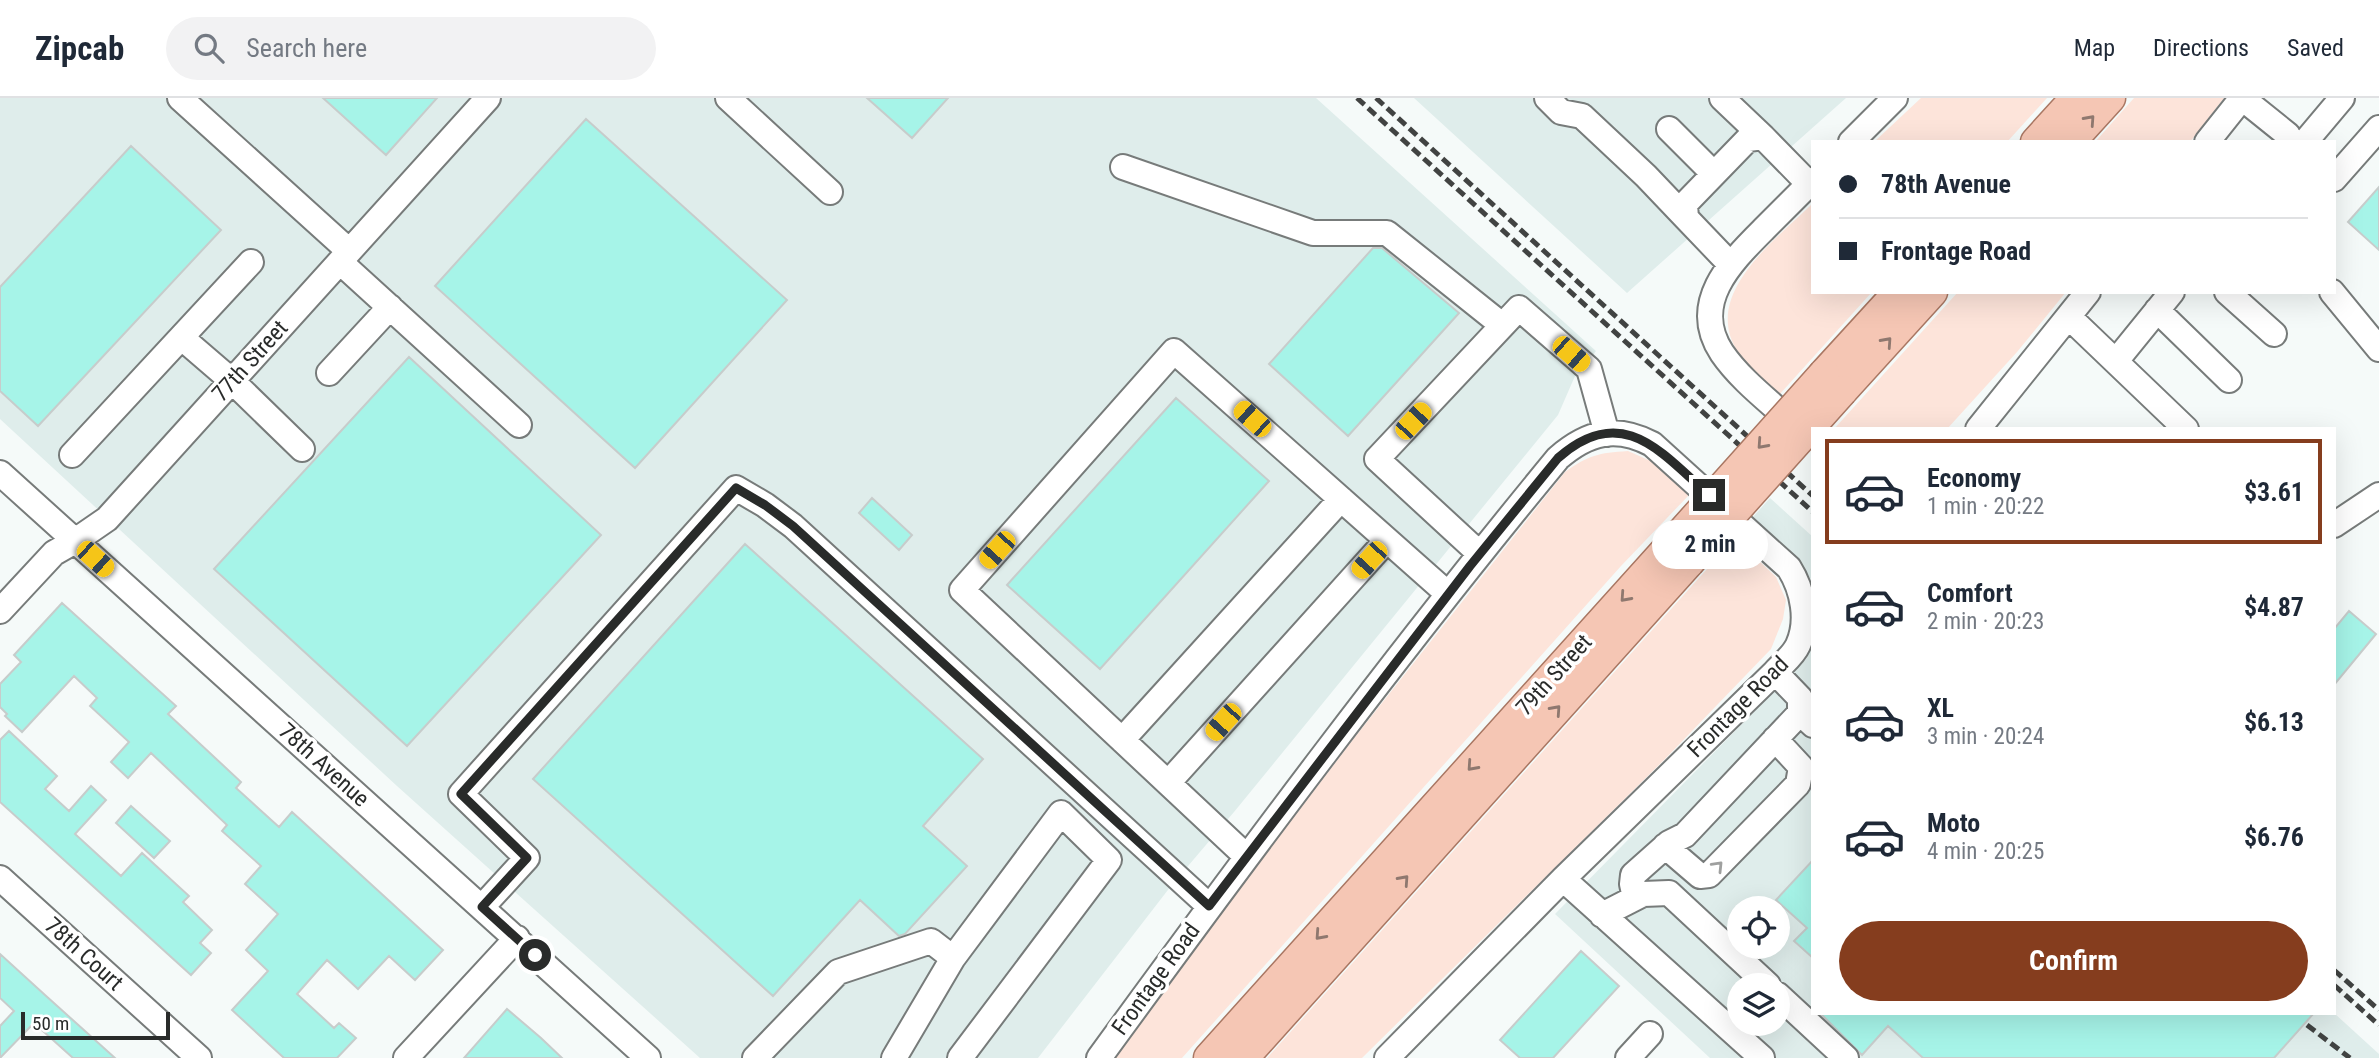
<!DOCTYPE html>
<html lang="en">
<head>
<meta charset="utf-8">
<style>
	body { margin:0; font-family:"Roboto Condensed",sans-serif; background:#f2f2f3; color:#1f2937; height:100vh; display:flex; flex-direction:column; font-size:26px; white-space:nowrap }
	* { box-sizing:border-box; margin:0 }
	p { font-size:23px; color:#747a83 }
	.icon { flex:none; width:38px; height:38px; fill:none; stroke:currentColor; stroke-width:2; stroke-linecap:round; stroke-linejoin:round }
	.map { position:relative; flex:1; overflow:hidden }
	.sheet { position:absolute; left:1811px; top:329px; width:525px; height:588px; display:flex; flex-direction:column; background:#fff; border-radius:0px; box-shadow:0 7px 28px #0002 }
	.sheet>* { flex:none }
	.hud { position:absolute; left:1811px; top:42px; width:525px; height:154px; border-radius:0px; box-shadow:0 7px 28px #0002; display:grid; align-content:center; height:154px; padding:0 28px; background:#fff }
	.buttons { position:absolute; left:1727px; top:798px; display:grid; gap:14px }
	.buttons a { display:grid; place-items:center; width:63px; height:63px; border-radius:50%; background:#fff; box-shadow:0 7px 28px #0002; font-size:35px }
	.scale { position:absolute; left:21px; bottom:18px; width:149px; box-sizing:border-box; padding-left:7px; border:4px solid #292b2a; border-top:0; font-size:19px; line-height:24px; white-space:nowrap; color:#292b2a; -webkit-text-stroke:5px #fff; paint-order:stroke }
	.end { position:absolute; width:32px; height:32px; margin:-16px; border:9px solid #292b2a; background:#fff; box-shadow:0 0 0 4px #fff }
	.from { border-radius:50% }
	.bubble { position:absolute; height:49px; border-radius:24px; background:#fff; box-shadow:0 7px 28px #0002; font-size:23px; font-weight:700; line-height:49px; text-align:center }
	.car { position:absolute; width:21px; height:42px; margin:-21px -10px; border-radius:9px; box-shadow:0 0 5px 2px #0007; background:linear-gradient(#f5c518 24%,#345 0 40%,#f5c518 0 76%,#345 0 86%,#f5c518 0) }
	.hud b { display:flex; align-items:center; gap:24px; height:66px; font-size:26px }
	.hud b+b { border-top:2px solid #e0e1e3 }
	.hud i { width:18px; height:18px; background:#1f2937 }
	ul { padding:12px 0 0; list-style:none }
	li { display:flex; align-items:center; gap:21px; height:105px; margin:0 14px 10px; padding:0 14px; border:4px solid transparent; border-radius:0px }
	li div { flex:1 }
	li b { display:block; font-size:26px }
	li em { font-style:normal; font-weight:700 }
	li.selected { border-color:#853d1e }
	li>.icon { width:63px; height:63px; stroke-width:1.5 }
	.action { display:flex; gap:14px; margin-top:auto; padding:14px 28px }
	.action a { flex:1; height:80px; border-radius:42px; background:#853d1e; color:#fff; font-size:28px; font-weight:700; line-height:80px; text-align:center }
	header { display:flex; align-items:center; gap:42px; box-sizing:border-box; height:98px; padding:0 35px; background:#fff; border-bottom:2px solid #e0e1e3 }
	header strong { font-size:33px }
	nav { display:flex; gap:38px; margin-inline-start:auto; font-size:24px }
	.search { width:490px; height:63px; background:#f2f2f3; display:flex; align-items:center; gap:18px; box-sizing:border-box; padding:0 24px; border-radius:38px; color:#747a83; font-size:26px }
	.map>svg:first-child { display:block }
	.built { fill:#dfedeb; fill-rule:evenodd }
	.green { fill:#fde4da }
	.building { fill:#a6f4e8; stroke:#c7cccb; stroke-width:2 }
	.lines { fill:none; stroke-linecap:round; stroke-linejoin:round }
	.minor-casing { stroke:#777b7a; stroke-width:28 }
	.major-casing { stroke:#a97763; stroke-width:33 }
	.minor { stroke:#fff; stroke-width:24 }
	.major { stroke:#f5c6b4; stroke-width:30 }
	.rail { stroke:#414342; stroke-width:5; stroke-dasharray:10 5; stroke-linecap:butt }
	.major-bridge-casing { stroke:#a97763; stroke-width:33; stroke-linecap:butt }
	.major-bridge { stroke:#f5c6b4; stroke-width:30 }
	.oneway { stroke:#8f786f }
	.oneway2 { stroke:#9fa09f }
	.route { stroke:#292b2a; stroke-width:9 }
	.labels { text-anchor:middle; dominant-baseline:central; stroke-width:7; stroke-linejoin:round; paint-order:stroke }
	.street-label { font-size:23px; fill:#292b2a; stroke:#fff }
</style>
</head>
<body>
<header>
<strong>Zipcab</strong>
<div class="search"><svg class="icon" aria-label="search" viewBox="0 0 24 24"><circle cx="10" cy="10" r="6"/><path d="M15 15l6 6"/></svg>Search here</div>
<nav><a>Map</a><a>Directions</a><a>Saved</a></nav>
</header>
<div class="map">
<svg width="2379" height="960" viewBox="0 0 2379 960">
	<rect width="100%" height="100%" fill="#f5faf9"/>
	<path class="built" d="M 0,0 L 1316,0 L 1596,253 L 1575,278 L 1558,317 L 1234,714 L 1171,788 L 1038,960 L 700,960 L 397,688 L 0,321 Z
		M 1414,0 L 1846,0 L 1627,195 Z
		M 1770,400 L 1813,439 L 1813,489 L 1812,483 L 1795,458 L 1753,419 Z
		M 1813,540 L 1813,915 L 2334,915 L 2379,956 L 2379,960 L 1710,960 L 1555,816 L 1807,560 ZM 1740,810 L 1778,810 L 1778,849 L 1740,849 ZM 1740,887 L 1778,887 L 1778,926 L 1740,926 Z"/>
	<path class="green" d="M 1921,0 L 2047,0 L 2007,44 L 1874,44 Z
		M 2134,0 L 2224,0 L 2190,44 L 2095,44 Z
		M 1813,105 L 1813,194 L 1872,194 L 1779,297 C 1766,283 1748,270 1738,254 C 1700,196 1777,141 1813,105 Z
		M 1958,194 L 2066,194 L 2017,254 L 1947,331 L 1834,331 Z
		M 1628,353 L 1653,364 L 1690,396 L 1621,468 L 1182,960 L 1110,960 L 1351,644 L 1565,374 C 1589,357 1598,355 1628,353 Z
		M 1735,440 L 1776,479 L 1786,502 L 1783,521 L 1771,551 L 1665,661 L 1362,960 L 1267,960 Z"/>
	<path class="building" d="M 323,0 L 437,0 L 386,57 Z
		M 867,0 L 948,0 L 912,40 Z
		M 586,21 L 787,202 L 635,370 L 435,188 Z
		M 131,48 L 221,132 L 38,328 L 0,293 L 0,189 Z
		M 2379,89 L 2379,152 L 2348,124 Z
		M 1373,150 L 1382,150 L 1459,215 L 1348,338 L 1269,266 Z
		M 409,259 L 601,437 L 407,648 L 214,471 Z
		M 1176,300 L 1269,383 L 1100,571 L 1007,487 Z
		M 872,400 L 912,437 L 899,452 L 859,415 Z
		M 745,446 L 983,661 L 923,728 L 967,768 L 905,836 L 899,838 L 860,802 L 773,898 L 533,681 Z
		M 62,505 L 176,608 L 168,616 L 241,684 L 236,690 L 279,729 L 292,714 L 443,852 L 415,882 L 389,858 L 358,891 L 327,862 L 297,896 L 334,930 L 339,925 L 356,940 L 337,960 L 284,960 L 232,912 L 268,873 L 246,852 L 278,816 L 245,786 L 261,768 L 222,733 L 227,727 L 151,655 L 128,680 L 111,664 L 129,644 L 90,608 L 97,600 L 74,578 L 22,634 L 5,618 L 7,616 L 0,609 L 0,586 L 21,564 L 14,557 Z
		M 2349,513 L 2376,536 L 2334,587 L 2334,531 Z
		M 9,633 L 57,678 L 45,691 L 69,713 L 91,688 L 106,702 L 75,736 L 121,778 L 142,755 L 189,798 L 183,804 L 212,832 L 200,845 L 211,855 L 191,877 L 0,704 L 0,642 Z
		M 131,708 L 170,743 L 154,760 L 116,725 Z
		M 1813,762 L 1813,860 L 1794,843 L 1807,830 L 1776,802 Z
		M 1581,853 L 1619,888 L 1553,960 L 1520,960 L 1500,942 Z
		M 0,856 L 45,897 L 115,960 L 73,960 L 34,925 L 0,960 L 0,928 L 14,913 L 0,900 Z
		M 507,911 L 541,940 L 562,960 L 464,960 Z
		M 1820,915 L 2314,915 L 2274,960 L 1923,960 L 1888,928 L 1862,957 Z"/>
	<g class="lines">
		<g class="minor-casing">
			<path id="minor" d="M 180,0 L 349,153
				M 728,0 L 830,94
				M 1547,0 L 1561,14 L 1582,18 L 1646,78 L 1686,120
				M 1722,0 L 1763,39
				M 2242,0 L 2288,37 L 2290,44
				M 1669,31 L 1714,76
				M 1851,44 L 1895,0
				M 2207,44 L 2242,0
				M 2305,44 L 2342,0
				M 1123,69 L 1313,135 L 1387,135 L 1502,227
				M 2334,81 L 2379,30
				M 340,164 L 519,327
				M 1730,166 L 1686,120 L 1685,106 L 1748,41 L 1763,39 L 1809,86
				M 2227,194 L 2274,236
				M 2332,194 L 2379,251
				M 2157,212 L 2229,282
				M 2069,219 L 2186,331
				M 182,240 L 232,283 L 302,351
				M 2116,263 L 2172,194
				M 329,275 L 390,209
				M 1798,330 C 1773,306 1742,284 1722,255 C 1689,205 1731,164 1764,131 C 1780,115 1797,98 1813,82
				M 1978,331 L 2088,194
				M 72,357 L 251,164
				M 0,375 L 648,960
				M 2334,427 L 2379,397
				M 1480,456 L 1377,361 L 1519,210 L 1589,271 L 1607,336
				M 0,513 L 54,455 L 75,443 L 107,421 L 488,0
				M 1775,574 L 1800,600 L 1800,615 L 1813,627
				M 1122,642 L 1341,401
				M 1168,685 L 1387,442
				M 1665,748 L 1700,778 L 1709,777 L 1798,686 L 1801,669 L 1775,641
				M 1247,759 L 962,492 L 1174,253 L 1448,496
				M 0,780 L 199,960
				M 1563,781 L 1762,960
				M 1635,800 L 1632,786 L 1633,777 L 1669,745 L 1685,737 L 1800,615
				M 482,809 L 527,760 L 461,696 L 736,390 L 765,407 L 793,428 L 1209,808
				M 1602,817 L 1643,796 L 1669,795 L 1768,887
				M 1778,897 L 1846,960
				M 406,960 L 517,840
				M 755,960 L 838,874 L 931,843 L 953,860 L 1061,715 L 1109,762 L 960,960
				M 894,960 L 953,860
				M 1099,960 C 1247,757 1398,554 1558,360 C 1588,334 1616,327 1652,346 L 1789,470 C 1803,492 1809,523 1798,547 C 1793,558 1783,565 1775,574 L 1563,781 L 1387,960
				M 1628,960 L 1650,936"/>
		</g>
		<g class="major-casing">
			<path id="major" d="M 2036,44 L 2076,0
				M 2070,44 L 2110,0
				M 1824,276 L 1899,194
				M 1842,293 L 1932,194
				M 1209,960 L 1670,448
				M 1243,960 L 1689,464"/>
		</g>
		<use href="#minor" class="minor"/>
		<use href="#major" class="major"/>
		<path class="rail" d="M 1357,0 L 1813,414
			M 1376,0 L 1813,398
			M 2334,872 L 2379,912
			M 2334,887 L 2379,927
			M 2307,927 L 2350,960"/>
		<g class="major-bridge-casing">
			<path id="major-bridge" d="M 1670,448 L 1824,276
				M 1689,464 L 1842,293"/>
		</g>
		<use href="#major-bridge" class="major-bridge"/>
	</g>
	<defs><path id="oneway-chevron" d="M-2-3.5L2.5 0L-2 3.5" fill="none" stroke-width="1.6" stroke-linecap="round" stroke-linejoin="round" transform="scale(1.75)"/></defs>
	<g class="oneway">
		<use href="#oneway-chevron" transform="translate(2090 22) rotate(-48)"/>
		<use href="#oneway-chevron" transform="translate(1887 244) rotate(-48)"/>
		<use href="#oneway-chevron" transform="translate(1762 346) rotate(132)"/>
		<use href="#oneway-chevron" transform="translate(1625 499) rotate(132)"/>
		<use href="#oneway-chevron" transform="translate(1556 612) rotate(-48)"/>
		<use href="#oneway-chevron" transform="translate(1472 668) rotate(132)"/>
		<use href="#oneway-chevron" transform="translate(1404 782) rotate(-48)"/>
		<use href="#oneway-chevron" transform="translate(1320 837) rotate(132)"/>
	</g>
	<use class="oneway2" href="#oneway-chevron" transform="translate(1718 768) rotate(-46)"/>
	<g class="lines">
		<path class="route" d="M 535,857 L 482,809 L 527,760 L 461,696 L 736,390 L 765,407 L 793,428 L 1209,808 L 1470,468 L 1558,360 C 1622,304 1660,353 1709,397"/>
	</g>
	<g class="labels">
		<g class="street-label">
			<text transform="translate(250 263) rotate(-48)">77th Street</text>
			<text transform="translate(1554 577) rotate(-48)">79th Street</text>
			<text transform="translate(1738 609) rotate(-45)">Frontage Road</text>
			<text transform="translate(324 667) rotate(42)">78th Avenue</text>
			<text transform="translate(84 856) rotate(42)">78th Court</text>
			<text transform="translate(1156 881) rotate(-54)">Frontage Road</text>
		</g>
	</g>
</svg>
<div class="buttons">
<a><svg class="icon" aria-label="locate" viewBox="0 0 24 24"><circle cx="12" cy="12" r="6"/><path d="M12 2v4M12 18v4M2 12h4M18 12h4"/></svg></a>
<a><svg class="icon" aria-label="layers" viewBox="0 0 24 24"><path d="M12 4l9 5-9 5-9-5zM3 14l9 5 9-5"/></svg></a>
</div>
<div class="scale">50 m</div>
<i class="end from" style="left:535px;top:857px"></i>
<i class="end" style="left:1709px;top:397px"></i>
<div class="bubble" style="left:1652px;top:422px;width:116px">2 min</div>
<i class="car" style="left:1571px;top:256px;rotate:131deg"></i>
<i class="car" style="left:1252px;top:321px;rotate:312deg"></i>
<i class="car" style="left:1413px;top:323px;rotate:43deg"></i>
<i class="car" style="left:997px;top:452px;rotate:222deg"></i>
<i class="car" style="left:95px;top:461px;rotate:132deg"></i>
<i class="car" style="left:1369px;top:462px;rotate:222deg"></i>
<i class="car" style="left:1223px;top:624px;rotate:222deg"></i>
<div class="hud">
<b><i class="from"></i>78th Avenue</b>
<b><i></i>Frontage Road</b>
</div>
<section class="sheet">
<ul>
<li class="selected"><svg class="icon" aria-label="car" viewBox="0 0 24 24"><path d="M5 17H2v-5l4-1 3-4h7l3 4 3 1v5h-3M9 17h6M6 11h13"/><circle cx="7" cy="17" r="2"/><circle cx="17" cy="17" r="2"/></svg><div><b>Economy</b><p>1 min · 20:22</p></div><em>$3.61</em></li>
<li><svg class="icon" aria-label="car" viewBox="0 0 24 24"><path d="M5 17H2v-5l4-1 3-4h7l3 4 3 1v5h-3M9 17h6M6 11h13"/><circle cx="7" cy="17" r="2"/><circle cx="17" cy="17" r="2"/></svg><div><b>Comfort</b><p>2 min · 20:23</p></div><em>$4.87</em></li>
<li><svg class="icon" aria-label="car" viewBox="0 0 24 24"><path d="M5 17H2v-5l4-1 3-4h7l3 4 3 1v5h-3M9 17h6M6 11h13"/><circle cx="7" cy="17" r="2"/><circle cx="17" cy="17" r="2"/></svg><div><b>XL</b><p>3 min · 20:24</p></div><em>$6.13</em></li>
<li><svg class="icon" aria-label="car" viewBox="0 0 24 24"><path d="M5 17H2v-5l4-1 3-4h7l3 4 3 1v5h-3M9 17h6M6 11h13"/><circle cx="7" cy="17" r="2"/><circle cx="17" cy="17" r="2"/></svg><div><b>Moto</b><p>4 min · 20:25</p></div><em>$6.76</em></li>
</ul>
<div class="action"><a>Confirm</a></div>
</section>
</div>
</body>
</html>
